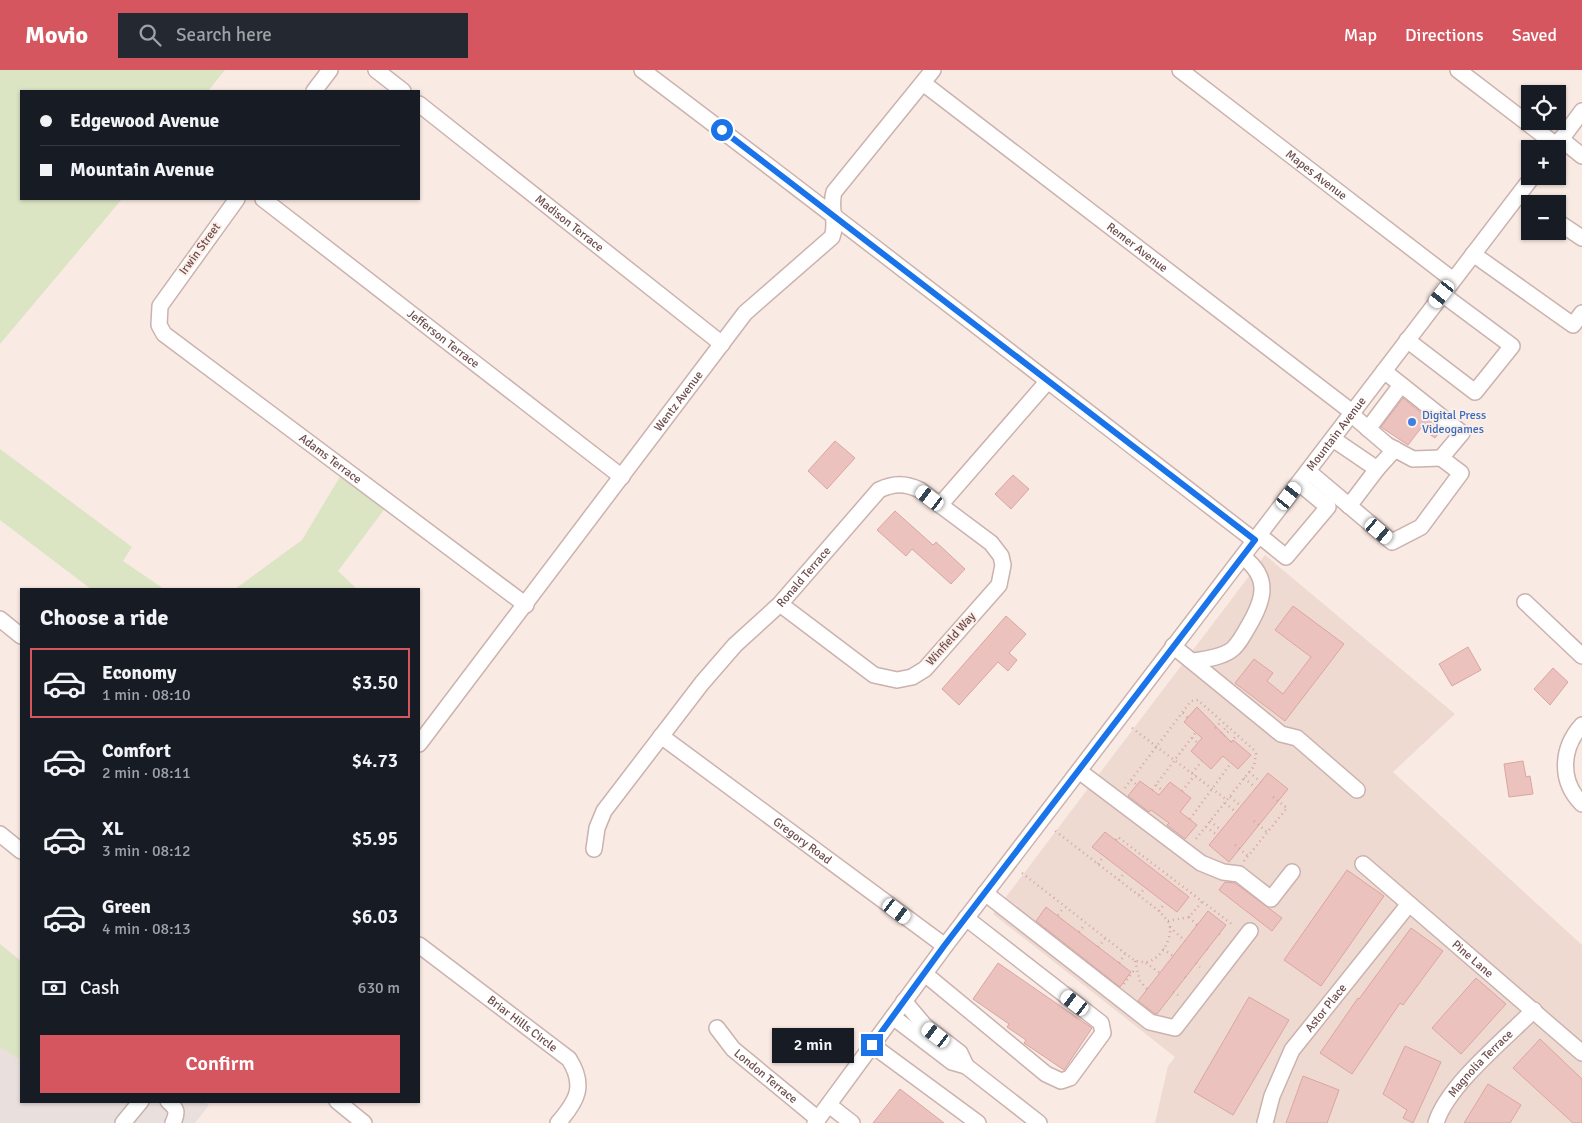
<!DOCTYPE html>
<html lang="en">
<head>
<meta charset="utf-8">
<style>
	body { margin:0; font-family:Signika,sans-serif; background:#242831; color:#f1f3f6; height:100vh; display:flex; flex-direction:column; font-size:19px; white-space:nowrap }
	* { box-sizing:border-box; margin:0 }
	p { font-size:16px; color:#9ea1a6 }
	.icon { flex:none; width:28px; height:28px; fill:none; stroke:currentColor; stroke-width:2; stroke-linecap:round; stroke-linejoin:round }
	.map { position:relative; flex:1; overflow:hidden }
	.details { position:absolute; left:20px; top:518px; width:400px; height:515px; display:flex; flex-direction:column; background:#171b24; border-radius:0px; box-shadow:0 1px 4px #0004 }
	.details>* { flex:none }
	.banner { position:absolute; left:20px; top:20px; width:400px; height:110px; border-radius:0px; box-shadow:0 1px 4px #0004; display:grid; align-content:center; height:110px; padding:0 20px; background:#171b24 }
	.controls { position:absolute; left:1521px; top:15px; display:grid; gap:10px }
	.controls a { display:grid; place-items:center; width:45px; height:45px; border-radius:0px; background:#171b24; box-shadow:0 1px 4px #0004; font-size:25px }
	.end { position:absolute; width:22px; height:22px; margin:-11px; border:6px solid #1a73e8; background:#fff; box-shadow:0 0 0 2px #fff }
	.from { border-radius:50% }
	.bubble { position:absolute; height:35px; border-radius:0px; background:#171b24; box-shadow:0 1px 4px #0004; font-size:16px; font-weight:600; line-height:35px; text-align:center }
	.car { position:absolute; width:15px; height:30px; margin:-15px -8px; border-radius:6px; box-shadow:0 0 4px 1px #0007; background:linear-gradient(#fff 24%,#345 0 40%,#fff 0 76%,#345 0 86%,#fff 0) }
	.banner b { display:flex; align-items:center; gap:18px; height:48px; font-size:19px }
	.banner b+b { border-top:1px solid #363941 }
	.banner i { width:12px; height:12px; background:#f1f3f6 }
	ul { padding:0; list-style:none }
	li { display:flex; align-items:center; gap:15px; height:70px; margin:0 10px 8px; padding:0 10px; border:2px solid transparent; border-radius:0px }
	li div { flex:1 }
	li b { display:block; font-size:19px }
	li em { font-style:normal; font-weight:600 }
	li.on { border-color:#d5565f }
	li>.icon { width:45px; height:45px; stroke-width:1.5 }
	h2 { padding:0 20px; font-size:22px; line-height:60px }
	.pay { display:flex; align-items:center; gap:12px; height:55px; padding:0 20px; font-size:19px }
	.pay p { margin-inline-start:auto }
	.button { display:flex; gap:10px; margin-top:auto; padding:10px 20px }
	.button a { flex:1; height:58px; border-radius:0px; background:#d5565f; color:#fff; font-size:20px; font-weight:600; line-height:58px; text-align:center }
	header { display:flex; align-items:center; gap:30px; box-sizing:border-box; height:70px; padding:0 25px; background:#d5565f; color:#fff }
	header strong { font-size:24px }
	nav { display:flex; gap:28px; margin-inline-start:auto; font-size:18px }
	.search { width:350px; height:45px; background:#242831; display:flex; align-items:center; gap:12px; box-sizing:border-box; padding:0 18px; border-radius:0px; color:#9ea1a6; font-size:19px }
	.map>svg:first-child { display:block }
	.residential { fill:#efdad2 }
	.industrial { fill:#e9dfdd }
	.green { fill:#dbe4c3 }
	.building { fill:#ebc2be; stroke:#dba5a0 }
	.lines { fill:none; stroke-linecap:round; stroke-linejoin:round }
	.minor-casing { stroke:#cbb2ae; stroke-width:18 }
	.path { stroke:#cfa6a2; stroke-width:2.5; stroke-dasharray:1 4; stroke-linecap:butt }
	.minor { stroke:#fff; stroke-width:15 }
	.route { stroke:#1a73e8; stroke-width:6 }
	.shop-dot { fill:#3f7fe0; stroke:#fceee8; stroke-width:2 }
	.labels { text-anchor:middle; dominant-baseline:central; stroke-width:4; stroke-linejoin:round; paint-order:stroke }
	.street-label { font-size:12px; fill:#6e4e4c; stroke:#fceee8 }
	.shop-label { font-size:12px; fill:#366cbe; stroke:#fceee8; text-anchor:start }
</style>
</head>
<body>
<header>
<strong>Movio</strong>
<div class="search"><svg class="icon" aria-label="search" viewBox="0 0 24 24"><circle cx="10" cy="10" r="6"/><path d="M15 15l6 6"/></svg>Search here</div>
<nav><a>Map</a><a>Directions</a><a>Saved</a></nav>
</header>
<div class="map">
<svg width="1582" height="1053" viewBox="0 0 1582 1053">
	<rect width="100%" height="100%" fill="#f9eae3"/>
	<path class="residential" d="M 1265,485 L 1455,644 L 1393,702 L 1582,875 L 1582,1053 L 1155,1053 L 1168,996 L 1175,987 L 993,844 Z"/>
	<path class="industrial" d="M 0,977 L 21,989 L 21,1031 L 203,1031 L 209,1035 L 195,1053 L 0,1053 Z"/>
	<path class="green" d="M 0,0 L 225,0 L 208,21 L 21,21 L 21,129 L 122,129 L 0,274 Z
		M 0,379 L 132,477 L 123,491 L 164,519 L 91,519 L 0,450 Z
		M 347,395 L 392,429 L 338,501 L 357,519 L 235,519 L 302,470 Z
		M 0,874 L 21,891 L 21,990 L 0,977 Z"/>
	<path class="building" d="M 1403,328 L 1442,359 L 1435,368 L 1421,358 L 1408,375 L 1381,357 Z
		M 835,371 L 855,388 L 827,419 L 808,401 Z
		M 1013,405 L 1029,419 L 1011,439 L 995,424 Z
		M 895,441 L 933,475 L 936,472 L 965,499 L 951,514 L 912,479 L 906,486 L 877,460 Z
		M 1293,536 L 1344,574 L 1285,651 L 1235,613 L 1254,589 L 1273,603 L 1267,611 L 1283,624 L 1311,587 L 1275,560 Z
		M 1006,546 L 1026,564 L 1009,583 L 1017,590 L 1008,601 L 998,592 L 959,635 L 942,619 Z
		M 1468,577 L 1481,600 L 1452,616 L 1439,594 Z
		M 1553,598 L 1568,612 L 1550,635 L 1534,619 Z
		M 1197,637 L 1231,672 L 1233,670 L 1251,685 L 1238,699 L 1223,686 L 1211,699 L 1191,681 L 1202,668 L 1184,652 Z
		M 1523,691 L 1526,707 L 1530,706 L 1533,724 L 1509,727 L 1504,694 Z
		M 1268,703 L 1288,719 L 1229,792 L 1209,775 Z
		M 1140,711 L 1159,725 L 1170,712 L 1191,728 L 1180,742 L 1197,755 L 1185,769 L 1167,755 L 1169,753 L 1151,740 L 1149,742 L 1128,726 Z
		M 1105,762 L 1189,827 L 1177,842 L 1092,777 Z
		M 1347,800 L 1384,826 L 1321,916 L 1284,890 Z
		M 1225,812 L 1235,813 L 1282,848 L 1272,861 L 1219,820 Z
		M 1046,837 L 1131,902 L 1120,917 L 1036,851 Z
		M 1208,841 L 1226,855 L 1157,944 L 1154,943 L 1138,931 Z
		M 1411,858 L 1443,881 L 1403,935 L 1400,933 L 1352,1004 L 1320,983 L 1358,928 L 1359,929 Z
		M 998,893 L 1092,958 L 1064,1000 L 1024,973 L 1026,970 L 1007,957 L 1009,954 L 973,929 Z
		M 1476,908 L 1506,934 L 1461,984 L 1432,958 Z
		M 1249,927 L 1289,950 L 1233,1045 L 1194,1022 Z
		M 1540,969 L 1582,1009 L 1582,1053 L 1573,1053 L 1513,998 Z
		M 1405,976 L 1441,992 L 1413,1053 L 1403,1048 L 1407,1040 L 1383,1024 Z
		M 1303,1006 L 1339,1020 L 1327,1053 L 1286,1053 Z
		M 1488,1014 L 1521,1035 L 1510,1053 L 1464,1053 Z
		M 900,1019 L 944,1053 L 873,1053 Z"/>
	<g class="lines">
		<g class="minor-casing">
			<g id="minor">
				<path d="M 376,0 L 403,21"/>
				<path d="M 642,0 C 848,155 1051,314 1255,471"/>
				<path id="s1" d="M 1180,0 L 1453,210"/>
				<path d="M 1458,0 L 1556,75"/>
				<path id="s2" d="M 923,13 L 1352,342"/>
				<path d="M 314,21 L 330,0"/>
				<path id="s3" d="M 419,34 L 722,274"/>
				<path d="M 1561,69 L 1582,86"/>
				<path d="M 1554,79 L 1582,41"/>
				<path id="s4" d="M 237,129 L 160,236 L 159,255 L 164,264 L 526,535"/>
				<path id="s5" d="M 263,129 L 622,407"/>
				<path d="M 1558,152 L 1582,168"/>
				<path d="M 1473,184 L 1573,255 L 1582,243"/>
				<path d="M 1407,270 L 1475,322 L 1512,276 L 1442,224"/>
				<path d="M 1351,344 L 1387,375 L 1413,389 L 1441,388"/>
				<path d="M 1368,359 L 1401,315"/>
				<path d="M 1333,369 L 1377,399 L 1395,379"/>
				<path d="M 1308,401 L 1392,472 L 1421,457 L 1461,403 L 1441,388 L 1462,363 L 1384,301"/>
				<path d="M 940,435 L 1047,312"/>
				<path d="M 1349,436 L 1377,399"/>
				<path d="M 1259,465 L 1286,487 L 1328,437 L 1299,413"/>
				<path d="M 1525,532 L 1582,586"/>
				<path d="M 0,549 L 21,566"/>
				<path d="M 1173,576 L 1281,664 L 1297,668 L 1357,720"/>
				<path d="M 1193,591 C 1205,589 1219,588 1230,581 C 1238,576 1243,565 1248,557 C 1264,530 1271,508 1243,487"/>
				<path d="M 1582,655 C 1561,678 1559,711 1582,734"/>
				<path id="s6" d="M 661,666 L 945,876"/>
				<path id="s7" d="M 419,674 L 745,243 L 832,167 C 838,152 829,138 834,122 L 933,0"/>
				<path d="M 1079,701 L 1201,793 L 1223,802 L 1239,804 L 1271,829 L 1292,802"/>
				<path d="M 0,764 L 21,781"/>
				<path id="s8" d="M 594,779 L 597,758 L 604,741 L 702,613 L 735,575 L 780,534 L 879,420 C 894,413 905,413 920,420 L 991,473 L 1001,486 L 1003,495 L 999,515 L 925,599 L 912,607 L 897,610 L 874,605 L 780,534"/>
				<path id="s9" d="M 1363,794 L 1582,983"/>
				<path d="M 985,823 L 1150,952 L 1175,958 L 1250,861"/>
				<path id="s10" d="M 419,875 L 569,989 C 586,1016 577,1031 558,1053"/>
				<path d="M 925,904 L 1046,1004 L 1061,1011 L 1070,1008 L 1103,963 L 1101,953 L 966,848"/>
				<path d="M 904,931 L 925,956 L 960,983 L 966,996"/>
				<path d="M 893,947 L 952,992 L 966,996 L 1039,1053"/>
				<path id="s11" d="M 717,958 L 733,979 L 818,1049"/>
				<path d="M 872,975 L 978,1053"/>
				<path d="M 168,1031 C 177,1039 178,1042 173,1053"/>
				<path d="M 337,1031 L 364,1053"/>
				<path d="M 829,1035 L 852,1053"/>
				<path d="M 123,1053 L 141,1031"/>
				<path id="s12" d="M 815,1053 L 945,876 L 1533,106"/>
				<path id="s13" d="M 1265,1053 L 1272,1026 L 1292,980 L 1409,834"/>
				<path id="s14" d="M 1436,1053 C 1447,1016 1506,968 1534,940"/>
			</g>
		</g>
		<path class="path" d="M 1183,643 L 1188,648
			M 1132,658 L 1227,730
			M 1215,658 L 1222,651
			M 1221,663 L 1227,656
			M 1224,666 L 1231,659
			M 1192,668 L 1198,673
			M 1231,672 L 1237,665
			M 1249,702 L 1261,712
			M 1192,703 L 1202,691
			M 1244,708 L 1256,718
			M 1131,710 L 1137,715
			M 1156,715 L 1163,721
			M 1125,718 L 1191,631 L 1198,630 L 1254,680 L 1256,684 L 1254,696 L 1195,770
			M 1152,720 L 1196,662
			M 1182,721 L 1195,705
			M 1230,727 L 1241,736
			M 1225,733 L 1236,742
			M 1190,749 L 1231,693
			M 1210,751 L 1221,760
			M 1254,751 L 1267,762
			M 1206,757 L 1217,765
			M 1116,770 L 1118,767 L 1233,855
			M 1235,775 L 1248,786
			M 1244,791 L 1287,738 L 1273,727
			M 1098,794 L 1104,786
			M 1022,803 L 1135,891 C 1139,891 1144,893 1147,892 C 1160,890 1172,869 1170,857 C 1169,850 1163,846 1159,841 L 1054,760
			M 1119,810 L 1125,802
			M 1139,825 L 1145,818
			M 1159,841 L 1165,833
			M 1058,845 L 1064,837
			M 1189,847 L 1197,855
			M 1168,851 L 1189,847 L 1202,832
			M 1170,857 L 1185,871
			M 1079,862 L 1085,854
			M 1219,864 L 1223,867
			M 1098,877 L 1105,869
			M 1163,879 L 1173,886
			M 1207,879 L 1211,882
			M 1135,891 L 1140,911 L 1147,919
			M 1119,893 L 1125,884
			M 1146,893 L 1160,903
			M 1196,893 L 1200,897
			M 1185,907 L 1189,910
			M 1124,914 L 1135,899
			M 1173,922 L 1178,925"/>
		<use href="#minor" class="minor"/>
	</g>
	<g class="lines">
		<path class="route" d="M 722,60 L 1255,470 L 944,876 L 872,975"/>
	</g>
	<circle class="shop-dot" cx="1412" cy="352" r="5"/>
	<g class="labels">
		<g class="street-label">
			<text stroke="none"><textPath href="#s1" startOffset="172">Mapes Avenue</textPath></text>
			<text stroke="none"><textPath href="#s3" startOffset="192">Madison Terrace</textPath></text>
			<text stroke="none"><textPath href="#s2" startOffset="270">Remer Avenue</textPath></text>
			<text transform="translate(200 179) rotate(-54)">Irwin Street</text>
			<text stroke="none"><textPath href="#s5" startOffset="228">Jefferson Terrace</textPath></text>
			<text stroke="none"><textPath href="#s7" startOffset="430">Wentz Avenue</textPath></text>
			<text stroke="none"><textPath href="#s12" startOffset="864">Mountain Avenue</textPath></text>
			<text stroke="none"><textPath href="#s4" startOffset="369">Adams Terrace</textPath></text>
			<text stroke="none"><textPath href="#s8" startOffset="348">Ronald Terrace</textPath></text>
			<text transform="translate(951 569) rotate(-48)">Winfield Way</text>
			<text stroke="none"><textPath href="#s6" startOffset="176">Gregory Road</textPath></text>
			<text stroke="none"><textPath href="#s9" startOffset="145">Pine Lane</textPath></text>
			<text stroke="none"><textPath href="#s13" startOffset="132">Astor Place</textPath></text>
			<text stroke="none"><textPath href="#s10" startOffset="130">Briar Hills Circle</textPath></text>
			<text stroke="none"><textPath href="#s14" startOffset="75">Magnolia Terrace</textPath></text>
			<text stroke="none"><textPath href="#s11" startOffset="69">London Terrace</textPath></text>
		</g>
		<g class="shop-label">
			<text x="1422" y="345">Digital Press<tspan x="1422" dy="14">Videogames</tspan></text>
		</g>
	</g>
</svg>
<div class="controls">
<a><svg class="icon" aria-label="locate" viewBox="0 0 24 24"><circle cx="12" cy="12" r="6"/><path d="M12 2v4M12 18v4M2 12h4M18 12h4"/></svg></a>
<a>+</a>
<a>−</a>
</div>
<i class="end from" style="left:722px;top:60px"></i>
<i class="end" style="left:872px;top:975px"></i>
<div class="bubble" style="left:772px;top:958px;width:82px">2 min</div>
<i class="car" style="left:1442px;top:224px;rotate:218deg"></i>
<i class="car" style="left:1289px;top:426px;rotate:37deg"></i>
<i class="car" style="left:930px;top:428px;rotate:307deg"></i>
<i class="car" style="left:1379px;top:461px;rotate:130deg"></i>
<i class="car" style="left:897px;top:841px;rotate:127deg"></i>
<i class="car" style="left:1075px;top:933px;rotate:307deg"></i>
<i class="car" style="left:936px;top:965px;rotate:307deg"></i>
<div class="banner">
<b><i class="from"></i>Edgewood Avenue</b>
<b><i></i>Mountain Avenue</b>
</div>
<section class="details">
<h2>Choose a ride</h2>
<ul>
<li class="on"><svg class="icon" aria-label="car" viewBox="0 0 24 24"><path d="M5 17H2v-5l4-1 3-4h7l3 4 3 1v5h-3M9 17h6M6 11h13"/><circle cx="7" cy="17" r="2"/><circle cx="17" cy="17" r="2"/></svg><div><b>Economy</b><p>1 min · 08:10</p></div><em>$3.50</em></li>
<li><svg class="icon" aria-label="car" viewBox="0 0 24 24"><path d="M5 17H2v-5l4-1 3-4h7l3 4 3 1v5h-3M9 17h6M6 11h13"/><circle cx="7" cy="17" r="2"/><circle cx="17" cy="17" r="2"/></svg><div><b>Comfort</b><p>2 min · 08:11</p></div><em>$4.73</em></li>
<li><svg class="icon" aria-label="car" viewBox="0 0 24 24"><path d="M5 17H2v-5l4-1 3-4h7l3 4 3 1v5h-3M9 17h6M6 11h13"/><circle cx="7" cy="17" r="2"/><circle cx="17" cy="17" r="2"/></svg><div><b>XL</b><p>3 min · 08:12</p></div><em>$5.95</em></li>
<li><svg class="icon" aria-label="car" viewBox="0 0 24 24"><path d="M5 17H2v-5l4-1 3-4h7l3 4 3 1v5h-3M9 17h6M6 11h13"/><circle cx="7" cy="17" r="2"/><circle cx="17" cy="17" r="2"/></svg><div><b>Green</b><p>4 min · 08:13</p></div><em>$6.03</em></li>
</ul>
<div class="pay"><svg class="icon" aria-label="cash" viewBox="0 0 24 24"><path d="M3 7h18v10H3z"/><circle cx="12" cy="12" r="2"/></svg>Cash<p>630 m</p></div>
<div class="button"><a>Confirm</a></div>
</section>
</div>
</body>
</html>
